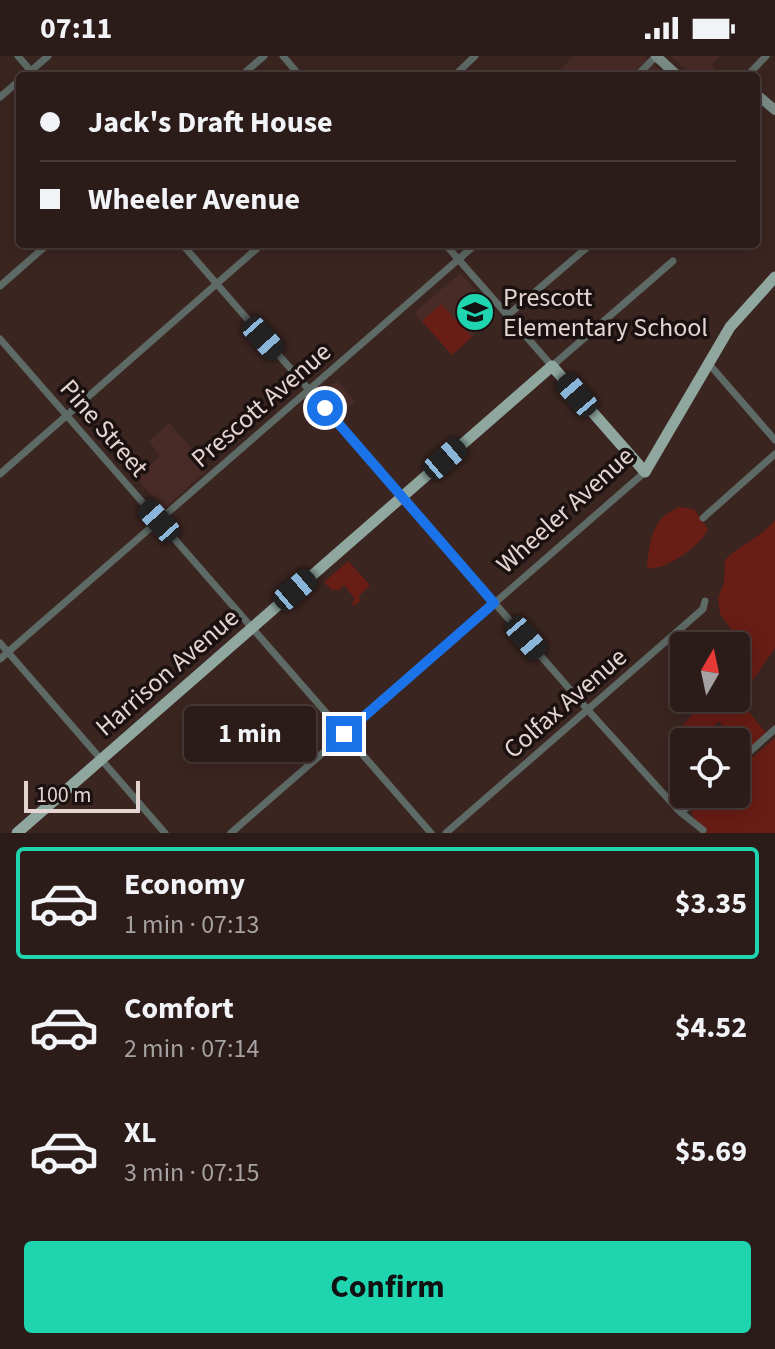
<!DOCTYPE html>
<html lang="en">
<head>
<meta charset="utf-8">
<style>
	body { margin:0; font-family:"Source Sans 3",sans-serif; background:#342522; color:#f1f3f6; height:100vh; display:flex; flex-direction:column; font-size:30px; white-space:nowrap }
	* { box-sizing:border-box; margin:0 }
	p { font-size:26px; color:#a6a1a2 }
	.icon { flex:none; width:44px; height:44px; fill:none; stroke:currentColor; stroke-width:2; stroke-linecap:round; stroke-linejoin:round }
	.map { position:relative; height:777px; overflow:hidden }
	.panel { display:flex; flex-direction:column; background:#2c1c19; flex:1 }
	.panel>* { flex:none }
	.banner { position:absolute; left:16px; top:16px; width:744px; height:176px; border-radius:8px; box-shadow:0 4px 20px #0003,0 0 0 2px #483a38; display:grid; align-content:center; height:176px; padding:0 24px; background:#2c1c19 }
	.needle { width:52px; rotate:9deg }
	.controls { position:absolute; left:670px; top:576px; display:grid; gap:16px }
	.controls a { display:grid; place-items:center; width:80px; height:80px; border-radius:8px; background:#2c1c19; box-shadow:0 4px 20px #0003,0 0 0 2px #483a38; font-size:40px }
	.scale { position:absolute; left:24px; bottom:20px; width:116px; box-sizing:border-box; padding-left:8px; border:4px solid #e4d4d2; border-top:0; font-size:22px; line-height:28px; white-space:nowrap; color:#e4d4d2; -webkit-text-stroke:6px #1b1110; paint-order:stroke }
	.end { position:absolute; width:36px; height:36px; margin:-18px; border:10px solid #1a73e8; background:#fff; box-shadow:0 0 0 4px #fff }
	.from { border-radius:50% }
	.bubble { position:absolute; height:56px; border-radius:8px; background:#2c1c19; box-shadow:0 4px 20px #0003,0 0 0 2px #483a38; font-size:26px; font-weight:700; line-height:56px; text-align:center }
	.car { position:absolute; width:24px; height:48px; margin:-24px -12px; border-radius:10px; box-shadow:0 0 6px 2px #0007; background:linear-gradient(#222 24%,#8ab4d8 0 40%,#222 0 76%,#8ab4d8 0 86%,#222 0) }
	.banner b { display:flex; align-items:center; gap:28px; height:76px; font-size:30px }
	.banner b+b { border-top:2px solid #483a38 }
	.banner i { width:20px; height:20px; background:#f1f3f6 }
	ul { padding:14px 0 0; list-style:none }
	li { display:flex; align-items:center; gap:24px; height:112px; margin:0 16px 12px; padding:0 8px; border:4px solid transparent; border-radius:8px }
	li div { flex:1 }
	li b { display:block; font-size:30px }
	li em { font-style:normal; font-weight:700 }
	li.on { border-color:#1fd5b0 }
	li>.icon { width:72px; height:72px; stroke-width:1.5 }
	.button { display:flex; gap:16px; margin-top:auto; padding:16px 24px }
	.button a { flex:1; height:92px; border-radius:8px; background:#1fd5b0; color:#111; font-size:32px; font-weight:700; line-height:92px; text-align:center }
	.status { display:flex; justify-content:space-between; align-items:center; height:56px; padding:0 40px; background:#2c1c19; direction:ltr }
	.status svg { height:22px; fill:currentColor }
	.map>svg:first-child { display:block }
	.built { fill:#482b27 }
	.green { fill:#681d15 }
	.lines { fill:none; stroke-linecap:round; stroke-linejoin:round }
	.street { stroke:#5e6a66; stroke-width:7 }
	.secondary { stroke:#7a8d86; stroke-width:10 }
	.primary { stroke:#8fa79f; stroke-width:11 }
	.route { stroke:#1a73e8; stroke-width:10 }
	.labels { text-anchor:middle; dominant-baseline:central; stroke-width:7; stroke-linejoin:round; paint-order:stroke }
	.poi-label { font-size:26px; fill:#e4d4d2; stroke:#1b1110; text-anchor:start }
	.street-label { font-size:26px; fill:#e4d4d2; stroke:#1b1110 }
</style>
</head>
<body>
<div class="status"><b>07:11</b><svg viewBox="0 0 49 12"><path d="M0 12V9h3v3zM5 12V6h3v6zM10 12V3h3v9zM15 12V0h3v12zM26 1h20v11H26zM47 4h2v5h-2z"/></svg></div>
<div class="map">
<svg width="775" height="777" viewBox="0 0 775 777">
	<rect width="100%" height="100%" fill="#3b2521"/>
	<path class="built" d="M 573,0 L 644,0 L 667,20 L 560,20 L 557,17 Z
		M 670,0 L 719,0 L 711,9 L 720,18 L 694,20 Z
		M 460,217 L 497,258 L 452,299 L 414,257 Z
		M 337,325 L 355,345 L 343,355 L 325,335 Z
		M 169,367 L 209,412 L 164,453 L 136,422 L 160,400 L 149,385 Z"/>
	<path class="green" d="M 441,248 L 472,281 L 452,299 L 422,265 Z
		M 679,451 L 694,453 L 708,473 C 702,489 664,516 647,512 C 650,485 651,463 679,451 Z
		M 775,464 L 775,592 L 739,644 L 766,677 L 745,695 L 719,665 L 706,678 L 703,686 L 684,686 L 684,694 L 675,683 L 675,678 L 707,642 L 736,642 L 736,604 L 739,595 L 734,577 L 720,558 L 718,542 L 724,527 L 725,504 C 743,486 758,484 775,464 Z
		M 348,505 L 370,529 L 359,540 L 360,545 L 354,550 L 352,547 L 355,543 L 344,529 L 338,535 L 335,533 L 333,535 L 324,526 Z
		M 775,682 L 775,777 L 700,777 L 691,755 L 710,738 L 736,738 L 736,716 Z"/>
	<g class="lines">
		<path class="street" d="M 18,0 L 35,20
			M 283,0 L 300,20
			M 25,20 L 48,0
			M 241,20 L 264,0
			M 454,20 L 475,0
			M 637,20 L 656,0
			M 747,20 L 766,0
			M 0,41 L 20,24
			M 182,188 L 587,653 L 679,755 L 703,774
			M 445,188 L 552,310 L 673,205
			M 0,230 L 48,188
			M 508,259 L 591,188
			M 0,283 L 431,777
			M 709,308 L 775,384
			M 0,418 L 262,188
			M 703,462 L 775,398
			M 0,587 L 165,777
			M 0,603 L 476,188
			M 736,708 L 775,673
			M 681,757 L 702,738
			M 231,777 L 645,416
			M 446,777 L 703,553 L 705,545"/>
		<path class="secondary" d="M 656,0 L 678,20
			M 756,38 L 775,54"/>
		<path class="primary" d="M 17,777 L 552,310 L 645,416 L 730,271 L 775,221"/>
	</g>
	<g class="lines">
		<path class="route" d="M 325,352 L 494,547 L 344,678"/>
	</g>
	<defs>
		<g id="school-disc" transform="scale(2)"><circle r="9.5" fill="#1fd5b0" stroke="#1b1110"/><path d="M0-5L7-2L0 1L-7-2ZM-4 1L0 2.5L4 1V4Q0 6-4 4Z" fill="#111"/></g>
	</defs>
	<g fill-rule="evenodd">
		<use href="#school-disc" x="475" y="256"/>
	</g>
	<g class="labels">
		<g class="poi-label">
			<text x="503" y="241">Prescott<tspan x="503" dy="30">Elementary School</tspan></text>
		</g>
		<g class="street-label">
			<text transform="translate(261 349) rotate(-41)">Prescott Avenue</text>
			<text transform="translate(104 372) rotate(49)">Pine Street</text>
			<text transform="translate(565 454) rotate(-42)">Wheeler Avenue</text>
			<text transform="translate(167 616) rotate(-41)">Harrison Avenue</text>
			<text transform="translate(565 647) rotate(-41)">Colfax Avenue</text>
		</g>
	</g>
</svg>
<div class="controls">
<a><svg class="needle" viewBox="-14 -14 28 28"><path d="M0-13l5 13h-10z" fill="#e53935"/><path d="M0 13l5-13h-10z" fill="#a6a1a2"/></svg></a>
<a><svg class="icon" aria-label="locate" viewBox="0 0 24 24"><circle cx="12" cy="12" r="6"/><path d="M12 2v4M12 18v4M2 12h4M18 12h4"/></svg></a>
</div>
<div class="scale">100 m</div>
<i class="end from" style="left:325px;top:352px"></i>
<i class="end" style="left:344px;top:678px"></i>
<div class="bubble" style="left:184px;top:650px;width:132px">1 min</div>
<i class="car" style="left:263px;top:282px;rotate:138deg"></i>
<i class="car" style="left:577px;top:339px;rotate:319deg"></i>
<i class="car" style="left:445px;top:403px;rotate:49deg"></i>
<i class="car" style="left:159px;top:465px;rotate:318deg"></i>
<i class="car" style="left:295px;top:534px;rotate:49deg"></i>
<i class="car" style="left:526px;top:582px;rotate:139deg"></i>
<div class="banner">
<b><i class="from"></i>Jack's Draft House</b>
<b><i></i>Wheeler Avenue</b>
</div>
</div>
<section class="panel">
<ul>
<li class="on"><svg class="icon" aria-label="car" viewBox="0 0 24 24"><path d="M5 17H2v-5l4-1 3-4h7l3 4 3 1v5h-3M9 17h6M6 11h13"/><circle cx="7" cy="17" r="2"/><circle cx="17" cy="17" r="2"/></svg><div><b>Economy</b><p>1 min · 07:13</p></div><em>$3.35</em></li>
<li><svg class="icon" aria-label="car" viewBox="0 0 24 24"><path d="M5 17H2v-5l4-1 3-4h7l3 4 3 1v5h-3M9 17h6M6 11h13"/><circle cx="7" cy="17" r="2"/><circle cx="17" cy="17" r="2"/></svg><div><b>Comfort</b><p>2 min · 07:14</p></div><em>$4.52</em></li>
<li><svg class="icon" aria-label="car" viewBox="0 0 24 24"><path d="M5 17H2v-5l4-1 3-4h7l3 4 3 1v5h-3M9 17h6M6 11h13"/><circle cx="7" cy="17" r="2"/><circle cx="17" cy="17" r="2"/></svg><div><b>XL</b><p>3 min · 07:15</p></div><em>$5.69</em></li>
</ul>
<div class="button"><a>Confirm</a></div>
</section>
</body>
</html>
